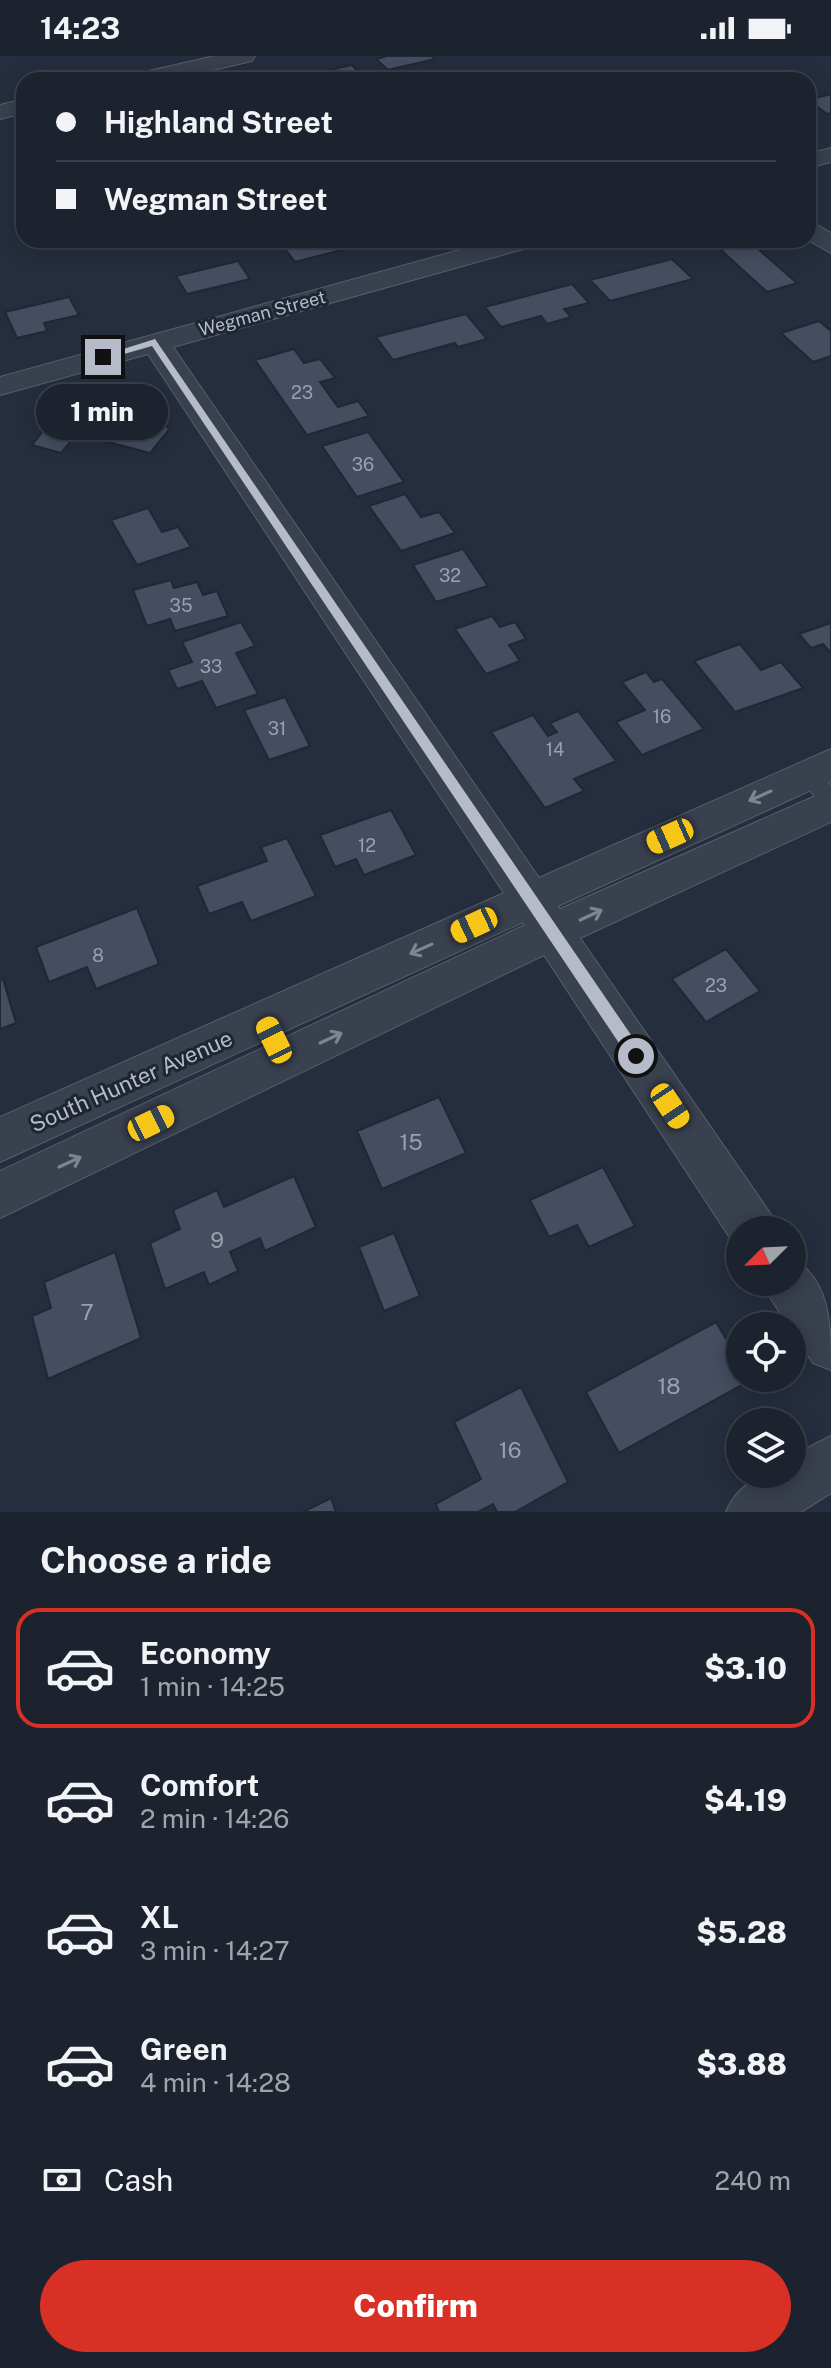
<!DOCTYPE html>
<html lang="en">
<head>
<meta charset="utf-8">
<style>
	body { margin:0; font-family:"Public Sans",sans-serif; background:#252a36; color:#f1f3f6; height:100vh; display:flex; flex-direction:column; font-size:30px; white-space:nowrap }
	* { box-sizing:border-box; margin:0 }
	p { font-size:26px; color:#a0a4aa }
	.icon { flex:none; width:44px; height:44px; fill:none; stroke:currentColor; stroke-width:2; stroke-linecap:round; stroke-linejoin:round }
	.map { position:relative; height:1456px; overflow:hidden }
	.sheet { display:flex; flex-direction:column; background:#1c222e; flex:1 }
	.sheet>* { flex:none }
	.hud { position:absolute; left:16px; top:16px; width:800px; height:176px; border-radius:24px; box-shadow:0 4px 20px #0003,0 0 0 2px #3a3f4a; display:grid; align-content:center; height:176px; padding:0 40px; background:#1c222e }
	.needle { width:52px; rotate:246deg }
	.controls { position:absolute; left:726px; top:1160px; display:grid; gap:16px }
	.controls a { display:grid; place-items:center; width:80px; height:80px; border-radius:50%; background:#1c222e; box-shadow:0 4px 20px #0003,0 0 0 2px #3a3f4a; font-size:40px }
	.end { position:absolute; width:36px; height:36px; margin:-18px; border:10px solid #b5bbc9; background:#111; box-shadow:0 0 0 4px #111 }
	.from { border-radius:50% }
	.bubble { position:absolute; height:56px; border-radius:28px; background:#1c222e; box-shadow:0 4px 20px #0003,0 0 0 2px #3a3f4a; font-size:26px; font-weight:800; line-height:56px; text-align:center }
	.car { position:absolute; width:24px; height:48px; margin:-24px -12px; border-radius:10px; box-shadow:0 0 6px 2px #0007; background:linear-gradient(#f5c518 24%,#345 0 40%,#f5c518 0 76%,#345 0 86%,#f5c518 0) }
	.hud b { display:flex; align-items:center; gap:28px; height:76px; font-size:30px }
	.hud b+b { border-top:2px solid #3a3f4a }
	.hud i { width:20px; height:20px; background:#f1f3f6 }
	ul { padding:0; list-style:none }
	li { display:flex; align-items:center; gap:24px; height:120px; margin:0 16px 12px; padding:0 24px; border:4px solid transparent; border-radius:24px }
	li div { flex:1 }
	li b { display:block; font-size:30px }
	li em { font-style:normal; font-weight:800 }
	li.on { border-color:#d93025 }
	li>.icon { width:72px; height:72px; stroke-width:1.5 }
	h2 { padding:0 40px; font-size:36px; line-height:96px }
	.pay { display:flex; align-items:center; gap:20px; height:88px; padding:0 40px; font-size:30px }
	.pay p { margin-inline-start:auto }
	.cta { display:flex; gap:16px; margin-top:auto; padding:16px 40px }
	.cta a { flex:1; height:92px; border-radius:48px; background:#d93025; color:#fff; font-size:32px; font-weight:800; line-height:92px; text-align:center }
	.status { display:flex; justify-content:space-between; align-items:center; height:56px; padding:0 40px; background:#1c222e; direction:ltr }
	.status svg { height:22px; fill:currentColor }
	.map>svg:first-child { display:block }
	.building { fill:#444e60; stroke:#202735; stroke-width:2 }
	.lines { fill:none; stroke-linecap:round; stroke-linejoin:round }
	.lane-casing { stroke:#575e6c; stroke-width:2 }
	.street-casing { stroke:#575e6c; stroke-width:2 }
	.lane { fill:#39404e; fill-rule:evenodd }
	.street { fill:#39404e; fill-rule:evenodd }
	.oneway { stroke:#7d8492 }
	.route { fill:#b5bbc9 }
	.labels { text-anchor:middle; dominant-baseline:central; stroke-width:6; stroke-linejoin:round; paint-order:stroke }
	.far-street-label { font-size:18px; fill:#b5bbc9; stroke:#1e2533 }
	.number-label { font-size:18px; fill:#99a0af }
	.street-label { font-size:22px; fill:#b5bbc9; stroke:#1e2533 }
	.near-number-label { font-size:22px; fill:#99a0af }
</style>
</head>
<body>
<div class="status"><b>14:23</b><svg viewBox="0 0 49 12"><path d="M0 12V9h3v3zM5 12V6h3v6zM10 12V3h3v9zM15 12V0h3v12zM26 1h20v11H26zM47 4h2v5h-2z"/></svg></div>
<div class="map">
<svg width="831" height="1456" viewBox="0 0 831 1456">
	<rect width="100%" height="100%" fill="#252e3e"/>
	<path class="building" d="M 387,0 L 432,0 L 435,3 L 388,14 L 376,3 Z
		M 352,9 L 364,22 L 290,23 Z
		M 831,38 L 831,57 L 827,58 L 808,44 Z
		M 305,184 L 371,184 L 372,186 L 295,206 L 283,190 Z
		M 750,186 L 797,227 L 767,236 L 721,194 Z
		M 672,203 L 693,223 L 610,245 L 590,224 Z
		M 238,205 L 250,223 L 187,238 L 176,220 Z
		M 572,228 L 589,247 L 564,253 L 571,261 L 547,268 L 541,260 L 501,271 L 485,251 Z
		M 69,241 L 79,259 L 44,267 L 47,275 L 17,282 L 5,256 Z
		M 466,258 L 487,283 L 458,291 L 455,287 L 393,304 L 376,281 Z
		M 819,265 L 831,275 L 831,300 L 813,306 L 781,277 Z
		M 294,293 L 304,307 L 320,303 L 335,322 L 320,326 L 338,351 L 358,345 L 369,360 L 307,379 L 255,304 Z
		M 94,352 L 170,372 L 150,397 L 77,378 L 61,397 L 32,389 L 48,369 L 74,376 Z
		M 368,376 L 404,426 L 357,441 L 322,390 Z
		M 405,438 L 421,461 L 439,456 L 455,477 L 401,495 L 369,450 Z
		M 148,452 L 162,476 L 178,471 L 191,491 L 137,509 L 111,464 Z
		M 463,493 L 488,530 L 436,546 L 413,509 Z
		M 171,524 L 174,532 L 197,526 L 203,539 L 217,535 L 228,560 L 175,575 L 170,563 L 147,570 L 133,534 Z
		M 492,560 L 500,571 L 515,566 L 526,583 L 509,589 L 520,605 L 486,618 L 455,573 Z
		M 241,566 L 255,590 L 236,597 L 258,638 L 216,652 L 202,625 L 177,633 L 168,614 L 192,606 L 182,586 Z
		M 831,567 L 831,597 L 823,588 L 811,592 L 799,578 Z
		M 740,588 L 761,614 L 781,606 L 803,632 L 735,656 L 694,605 Z
		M 646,616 L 654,626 L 662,623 L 704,673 L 642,699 L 616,666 L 645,654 L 622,626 Z
		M 285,641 L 310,690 L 269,704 L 244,654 Z
		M 578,655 L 616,705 L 574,723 L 584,735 L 545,752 L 491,676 L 533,659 L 548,680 L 557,676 L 550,667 Z
		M 391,754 L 416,799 L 364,819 L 356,803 L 335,811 L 320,779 Z
		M 287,782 L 316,840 L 251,865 L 242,846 L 209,858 L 197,830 L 267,805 L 261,791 Z
		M 137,852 L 159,908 L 96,933 L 87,911 L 49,926 L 36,891 Z
		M 726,893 L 760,935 L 706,966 L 672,923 Z
		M 3,923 L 16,967 L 0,973 L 0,924 Z
		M 439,1041 L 466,1097 L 382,1133 L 357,1075 Z
		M 603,1111 L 635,1170 L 589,1191 L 577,1169 L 549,1181 L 530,1144 Z
		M 294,1120 L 316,1171 L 265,1195 L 260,1182 L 230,1196 L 238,1215 L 209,1229 L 204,1216 L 165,1233 L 150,1187 L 180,1173 L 173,1154 L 217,1134 L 224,1151 Z
		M 394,1177 L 420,1240 L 384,1255 L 359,1191 Z
		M 115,1196 L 141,1282 L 48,1323 L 32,1260 L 51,1252 L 44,1226 Z
		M 716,1266 L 740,1306 L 740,1322 L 751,1324 L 619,1397 L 586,1336 Z
		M 521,1331 L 568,1426 L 515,1456 L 497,1456 L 493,1448 L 478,1456 L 439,1456 L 436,1448 L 481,1423 L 454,1366 Z
		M 331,1442 L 336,1456 L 303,1456 Z"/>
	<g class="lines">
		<g class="lane-casing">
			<path id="lane" d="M 809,710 L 816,712 L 831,730 L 831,752 C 818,748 806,730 799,718 L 802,712 Z"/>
		</g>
		<g class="street-casing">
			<path id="street" d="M 215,0 L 255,0 L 252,5 L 169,24 L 128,24 L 131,19 Z
				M 24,43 L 24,57 L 0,63 L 0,49 Z
				M 831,92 L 831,106 L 808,112 L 808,98 Z
				M 808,164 L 831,177 L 831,197 L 808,184 Z
				M 496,184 L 538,184 L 534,190 L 173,291 L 539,822 L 831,693 L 831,725 L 558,850 L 560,853 L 831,733 L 831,766 L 580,882 L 770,1157 L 777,1174 L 740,1174 L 740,1192 L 736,1191 L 544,899 L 0,1162 L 0,1115 L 525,869 L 523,866 L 0,1106 L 0,1061 L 504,837 L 148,298 L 0,339 L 0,321 Z
				M 792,1203 C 831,1222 831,1273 831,1314 L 813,1307 L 771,1243 L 764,1226 L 792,1226 Z
				M 831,1380 L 831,1437 L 801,1456 L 726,1456 C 739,1426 761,1418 792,1418 L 792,1400 Z"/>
		</g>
		<use href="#lane" class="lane"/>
		<use href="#street" class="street"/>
	</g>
	<defs><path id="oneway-shaft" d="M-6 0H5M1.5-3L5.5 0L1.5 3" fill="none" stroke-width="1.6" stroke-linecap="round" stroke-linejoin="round" transform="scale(2)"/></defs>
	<g class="oneway">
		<use href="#oneway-shaft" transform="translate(760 740) rotate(156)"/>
		<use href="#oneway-shaft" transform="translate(591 859) rotate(-25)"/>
		<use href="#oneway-shaft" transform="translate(421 893) rotate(156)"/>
		<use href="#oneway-shaft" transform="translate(331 982) rotate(-25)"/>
		<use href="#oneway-shaft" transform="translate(70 1106) rotate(-25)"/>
	</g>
	<path class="route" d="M 155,283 L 642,995 L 642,1005 L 631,1005 L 152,290 L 103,304 L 98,301 Z"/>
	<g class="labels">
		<g class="far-street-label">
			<text transform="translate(262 257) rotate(-15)">Wegman Street</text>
		</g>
		<g class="number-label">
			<text x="302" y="336">23</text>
			<text x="363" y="408">36</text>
			<text x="450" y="519">32</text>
			<text x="181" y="549">35</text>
			<text x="211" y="610">33</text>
			<text x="662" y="660">16</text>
			<text x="277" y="672">31</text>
			<text x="555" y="693">14</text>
			<text x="367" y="789">12</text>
			<text x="98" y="899">8</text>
			<text x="716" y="929">23</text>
		</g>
		<g class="street-label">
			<text transform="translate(131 1025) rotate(-24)">South Hunter Avenue</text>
		</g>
		<g class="near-number-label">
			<text x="411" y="1086">15</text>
			<text x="217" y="1184">9</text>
			<text x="87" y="1256">7</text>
			<text x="669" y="1330">18</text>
			<text x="510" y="1394">16</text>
		</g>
	</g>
</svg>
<div class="controls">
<a><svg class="needle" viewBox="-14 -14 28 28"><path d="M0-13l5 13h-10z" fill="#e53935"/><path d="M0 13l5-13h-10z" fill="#a0a4aa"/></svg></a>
<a><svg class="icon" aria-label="locate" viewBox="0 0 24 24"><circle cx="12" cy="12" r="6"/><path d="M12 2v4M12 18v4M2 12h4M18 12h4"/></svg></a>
<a><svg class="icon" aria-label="layers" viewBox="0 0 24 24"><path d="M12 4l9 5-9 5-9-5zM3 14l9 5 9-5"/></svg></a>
</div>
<i class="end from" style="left:636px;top:1000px"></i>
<i class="end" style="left:103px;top:301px"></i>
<div class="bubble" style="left:36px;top:328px;width:132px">1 min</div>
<i class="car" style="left:670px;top:780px;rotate:246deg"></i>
<i class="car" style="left:474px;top:869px;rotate:245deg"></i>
<i class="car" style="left:274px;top:984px;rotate:334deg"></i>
<i class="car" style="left:670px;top:1050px;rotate:146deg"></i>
<i class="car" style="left:151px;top:1067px;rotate:64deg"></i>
<div class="hud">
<b><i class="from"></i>Highland Street</b>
<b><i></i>Wegman Street</b>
</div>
</div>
<section class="sheet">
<h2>Choose a ride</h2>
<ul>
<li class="on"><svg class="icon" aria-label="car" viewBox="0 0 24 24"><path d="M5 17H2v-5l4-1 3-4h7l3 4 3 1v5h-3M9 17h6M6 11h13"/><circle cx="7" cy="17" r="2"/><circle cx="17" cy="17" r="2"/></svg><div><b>Economy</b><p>1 min · 14:25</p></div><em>$3.10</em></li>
<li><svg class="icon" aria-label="car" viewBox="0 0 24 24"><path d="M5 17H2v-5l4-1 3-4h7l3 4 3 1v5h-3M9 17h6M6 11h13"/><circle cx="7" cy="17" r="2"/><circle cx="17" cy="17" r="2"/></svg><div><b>Comfort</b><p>2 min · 14:26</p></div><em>$4.19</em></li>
<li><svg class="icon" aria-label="car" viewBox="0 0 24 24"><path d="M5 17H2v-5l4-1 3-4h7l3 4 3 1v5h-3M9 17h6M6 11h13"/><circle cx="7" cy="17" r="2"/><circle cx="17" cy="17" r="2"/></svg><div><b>XL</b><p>3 min · 14:27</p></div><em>$5.28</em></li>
<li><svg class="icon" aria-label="car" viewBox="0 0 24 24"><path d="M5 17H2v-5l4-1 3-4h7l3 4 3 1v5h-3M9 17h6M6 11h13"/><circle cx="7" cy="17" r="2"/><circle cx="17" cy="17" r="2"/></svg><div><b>Green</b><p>4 min · 14:28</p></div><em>$3.88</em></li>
</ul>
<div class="pay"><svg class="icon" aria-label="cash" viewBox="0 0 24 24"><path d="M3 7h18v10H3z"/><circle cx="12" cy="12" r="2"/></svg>Cash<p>240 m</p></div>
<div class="cta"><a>Confirm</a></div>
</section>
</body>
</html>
